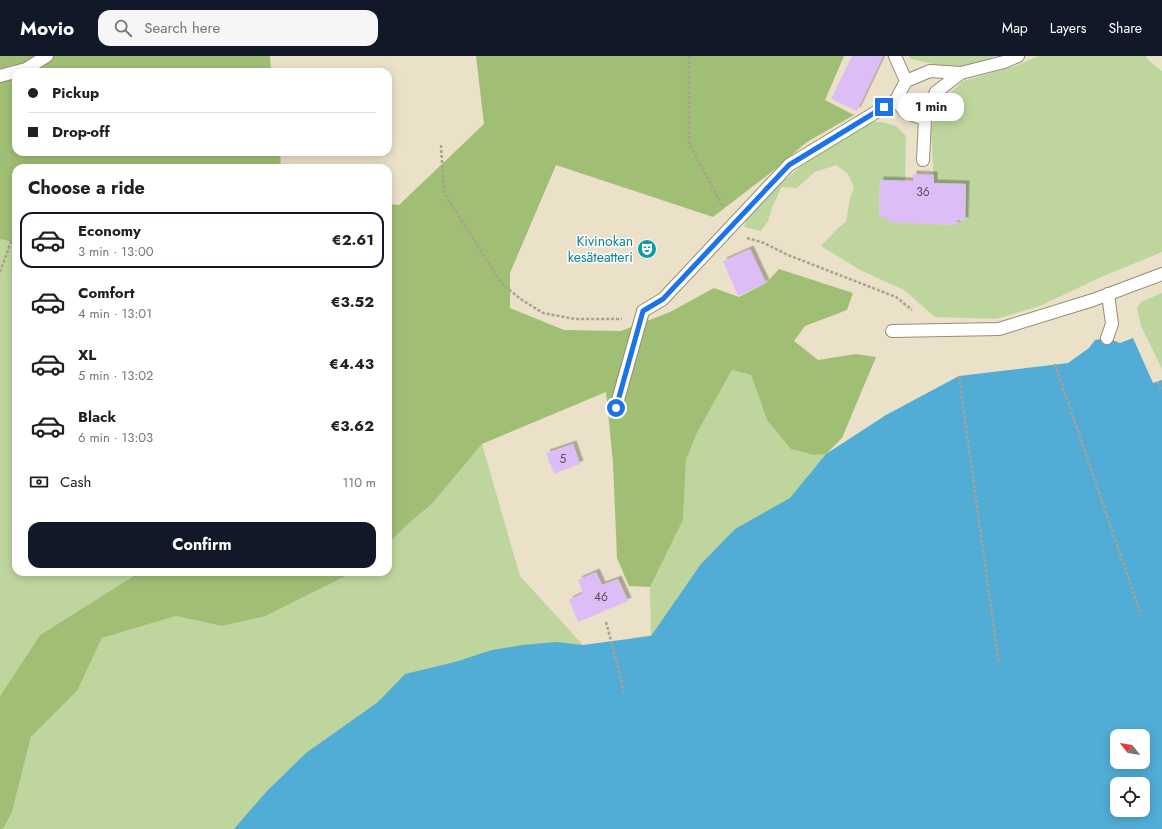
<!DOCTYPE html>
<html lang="en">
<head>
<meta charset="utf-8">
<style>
	body { margin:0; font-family:Jost,sans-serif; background:#f6f6f6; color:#202124; height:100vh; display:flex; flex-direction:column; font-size:15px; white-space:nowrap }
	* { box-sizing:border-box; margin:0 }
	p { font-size:13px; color:#757577 }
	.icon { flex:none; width:22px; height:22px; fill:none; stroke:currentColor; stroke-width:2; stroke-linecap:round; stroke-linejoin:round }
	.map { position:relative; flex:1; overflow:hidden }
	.drawer { position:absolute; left:12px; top:108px; width:380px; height:412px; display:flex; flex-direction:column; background:#fff; border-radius:12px; box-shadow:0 2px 10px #0003 }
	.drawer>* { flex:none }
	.hud { position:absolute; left:12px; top:12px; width:380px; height:88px; border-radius:12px; box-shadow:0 2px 10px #0003; display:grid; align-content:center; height:88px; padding:0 16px; background:#fff }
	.needle { width:26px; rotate:300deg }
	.buttons { position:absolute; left:1110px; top:673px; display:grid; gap:8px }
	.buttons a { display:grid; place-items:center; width:40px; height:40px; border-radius:8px; background:#fff; box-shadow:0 2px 10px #0003; font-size:20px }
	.end { position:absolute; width:18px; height:18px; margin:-9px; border:5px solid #1a73e8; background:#fff; box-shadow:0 0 0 2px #fff }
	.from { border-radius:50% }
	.bubble { position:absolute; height:28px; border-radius:12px; background:#fff; box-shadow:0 2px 10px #0003; font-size:13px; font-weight:700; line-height:28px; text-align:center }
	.hud b { display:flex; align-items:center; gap:14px; height:38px; font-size:15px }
	.hud b+b { border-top:1px solid #e0e0e0 }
	.hud i { width:10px; height:10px; background:#202124 }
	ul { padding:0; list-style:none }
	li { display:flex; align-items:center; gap:12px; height:56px; margin:0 8px 6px; padding:0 8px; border:2px solid transparent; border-radius:12px }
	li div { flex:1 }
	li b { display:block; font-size:15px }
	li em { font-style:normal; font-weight:700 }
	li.active { border-color:#111827 }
	li>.icon { width:36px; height:36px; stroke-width:1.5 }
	h2 { padding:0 16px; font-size:18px; line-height:48px }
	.pay { display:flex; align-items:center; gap:10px; height:44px; padding:0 16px; font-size:15px }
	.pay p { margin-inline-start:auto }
	.cta { display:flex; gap:8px; margin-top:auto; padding:8px 16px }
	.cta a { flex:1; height:46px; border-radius:12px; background:#111827; color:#fff; font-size:16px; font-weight:700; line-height:46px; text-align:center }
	header { display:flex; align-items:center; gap:24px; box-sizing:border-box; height:56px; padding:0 20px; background:#111827; color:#fff }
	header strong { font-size:19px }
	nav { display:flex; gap:22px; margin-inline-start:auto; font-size:14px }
	.search { width:280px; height:36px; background:#f6f6f6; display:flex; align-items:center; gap:10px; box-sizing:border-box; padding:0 14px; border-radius:12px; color:#757577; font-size:15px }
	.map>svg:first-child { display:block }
	.green { fill:#bed69d }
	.forest { fill:#a1bf74 }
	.water { fill:#51add6; fill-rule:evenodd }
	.building { fill:#dcbdf6; filter:url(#shadow) }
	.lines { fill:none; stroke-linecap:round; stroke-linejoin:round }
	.lane-casing { stroke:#968d76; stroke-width:14 }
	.path { stroke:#aaa28f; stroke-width:2.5; stroke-dasharray:3 2; stroke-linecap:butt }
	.lane { stroke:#fff; stroke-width:12 }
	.route { stroke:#1a73e8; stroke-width:5 }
	.labels { text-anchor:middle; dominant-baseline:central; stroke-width:3; stroke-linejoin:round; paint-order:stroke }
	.number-label { font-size:12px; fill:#594e56 }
	.culture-label { font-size:14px; fill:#0d838f; stroke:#fff; text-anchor:end }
</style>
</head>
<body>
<header>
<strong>Movio</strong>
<div class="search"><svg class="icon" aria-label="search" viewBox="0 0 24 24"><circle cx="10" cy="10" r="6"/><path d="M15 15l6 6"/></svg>Search here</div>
<nav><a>Map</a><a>Layers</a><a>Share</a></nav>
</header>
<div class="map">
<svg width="1162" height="773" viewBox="0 0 1162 773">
	<defs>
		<filter id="shadow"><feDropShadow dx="3.5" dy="-3.5" stdDeviation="0" flood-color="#0004"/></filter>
	</defs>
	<rect width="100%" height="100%" fill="#ebe1c9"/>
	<path class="green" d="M 909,0 L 996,0 L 962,11 L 933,8 L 911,3 Z
		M 1038,0 L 1146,0 L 1148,4 L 1162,15 L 1162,196 L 1099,222 L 1040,250 L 996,263 L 935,261 L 904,234 L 860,214 L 821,190 L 838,172 L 846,166 L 850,143 L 854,131 L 848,118 L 836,109 L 815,116 L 797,132 L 782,131 L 773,149 L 768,165 L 761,175 L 744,171 L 748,160 L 772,135 L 800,111 L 835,86 L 870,66 L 883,66 L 896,70 L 906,80 L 905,125 L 880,124 L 879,160 L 889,161 L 889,166 L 957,169 L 957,164 L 965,164 L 966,128 L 934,127 L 931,73 L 936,58 L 941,46 L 963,25 L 1016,10 Z
		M 0,183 L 16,187 L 16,516 L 140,516 L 40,579 L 0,640 Z
		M 1162,237 L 1162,313 L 1141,270 L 1137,252 L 1141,246 Z
		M 732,314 L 751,319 L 767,364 L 814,399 L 826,398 L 827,432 L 640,598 L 631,582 L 651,579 L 650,531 L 683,464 L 686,404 L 697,377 Z
		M 482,388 L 520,520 L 583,589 L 267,773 L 3,773 L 12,756 L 31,681 L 77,635 L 102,582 L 176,560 L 222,570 L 266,560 L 354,516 L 388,516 L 388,488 L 408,468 L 432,448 Z"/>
	<path class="forest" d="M 0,0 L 270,0 L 271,16 L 16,16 L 16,96 L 280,96 L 281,112 L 16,112 L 16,187 L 0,183 Z
		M 476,0 L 844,0 L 825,44 L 854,59 L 807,86 L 769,118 L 713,161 L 556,109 L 510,217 L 510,252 L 564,274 L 621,275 L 670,256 L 714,232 L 739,241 L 766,227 L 779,213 L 853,237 L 847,254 L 805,270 L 794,285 L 818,304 L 856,298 L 876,301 L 842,382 L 826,398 L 814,399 L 791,393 L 767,364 L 751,319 L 732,314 L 697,377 L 686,404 L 683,464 L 650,531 L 629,530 L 617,502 L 613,407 L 606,336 L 482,388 L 432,448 L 408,468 L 388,488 L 388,148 L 399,149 L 484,68 Z
		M 140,516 L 354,516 L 266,560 L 222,570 L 176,560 L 102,582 L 77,635 L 31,681 L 12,756 L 3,773 L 0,773 L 0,640 L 40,579 Z"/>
	<path class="water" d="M 1107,282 L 1120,287 L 1133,282 L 1153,327 L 1162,324 L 1162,773 L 234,773 L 266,736 L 306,697 L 378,646 L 405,618 L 455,606 L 492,594 L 523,589 L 556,586 L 583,589 L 651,580 L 701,508 L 735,473 L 790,442 L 826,398 L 886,359 L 959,320 L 1068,307 L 1089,292 L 1095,284 ZM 1117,680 L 1143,680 L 1143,706 L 1117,706 ZM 1117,728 L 1143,728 L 1143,754 L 1117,754 Z"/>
	<path class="building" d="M 852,0 L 883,0 L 857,55 L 831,43 Z
		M 913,118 L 934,119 L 934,127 L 966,128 L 965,165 L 957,164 L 957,169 L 888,166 L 889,161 L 879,161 L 880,124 L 913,125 Z
		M 750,193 L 766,227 L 738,240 L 723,205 Z
		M 573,388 L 580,408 L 554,418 L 546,397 Z
		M 596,516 L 602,529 L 618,523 L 628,545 L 578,566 L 569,544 L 583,537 L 578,524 Z"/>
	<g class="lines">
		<g class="lane-casing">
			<path id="lane" d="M 895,0 L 906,25
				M 0,20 L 26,13 L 47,0
				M 925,63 L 936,36 L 961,17
				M 923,104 L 925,63 L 906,57 L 896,44 L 906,25 L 930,15 L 961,17 L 1004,6 L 1018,0
				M 892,275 L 999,273 L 1093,244 L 1162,218
				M 1107,282 L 1112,268 L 1108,238
				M 616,351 L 643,255 L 663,243 L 789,109 L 896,44"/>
		</g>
		<path class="path" d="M 689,0 L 689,87 L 723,151
			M 441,89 L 444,137 L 502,228 L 522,244 L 543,257 L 575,263 L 622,263
			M 310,112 L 311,111
			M 747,182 L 764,187 L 788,199 L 896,241 L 912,254
			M 0,216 L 14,178 L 16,178
			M 1055,308 L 1140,556
			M 959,320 L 999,609
			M 1157,326 L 1162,335
			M 606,566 L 616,603 L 624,637"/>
		<use href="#lane" class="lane"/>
	</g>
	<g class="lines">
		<path class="route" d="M 616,352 L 643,255 L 663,243 L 789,109 L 884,51"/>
	</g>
	<defs>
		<g id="theatre-disc" transform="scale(1)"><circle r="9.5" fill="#0f9aa8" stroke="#fff"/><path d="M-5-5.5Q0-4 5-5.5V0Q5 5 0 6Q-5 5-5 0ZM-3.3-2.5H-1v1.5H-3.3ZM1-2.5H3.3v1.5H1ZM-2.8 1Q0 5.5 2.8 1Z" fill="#fff"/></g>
	</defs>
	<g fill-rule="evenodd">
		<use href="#theatre-disc" x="647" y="193"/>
	</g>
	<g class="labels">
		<g class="number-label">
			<text x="923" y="136">36</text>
			<text x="563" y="403">5</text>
			<text x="601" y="541">46</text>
		</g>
		<g class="culture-label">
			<text x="633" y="185">Kivinokan<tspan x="633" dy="16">kesäteatteri</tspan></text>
		</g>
	</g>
</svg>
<div class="buttons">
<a><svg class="needle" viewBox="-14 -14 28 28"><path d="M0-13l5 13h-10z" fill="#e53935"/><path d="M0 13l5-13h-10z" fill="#757577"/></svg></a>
<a><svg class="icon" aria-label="locate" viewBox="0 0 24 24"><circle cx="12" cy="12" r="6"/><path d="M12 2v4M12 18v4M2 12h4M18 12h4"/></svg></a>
</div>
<i class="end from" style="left:616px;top:352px"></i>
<i class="end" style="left:884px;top:51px"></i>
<div class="bubble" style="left:898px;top:37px;width:66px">1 min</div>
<div class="hud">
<b><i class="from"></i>Pickup</b>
<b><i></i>Drop-off</b>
</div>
<section class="drawer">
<h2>Choose a ride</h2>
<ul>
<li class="active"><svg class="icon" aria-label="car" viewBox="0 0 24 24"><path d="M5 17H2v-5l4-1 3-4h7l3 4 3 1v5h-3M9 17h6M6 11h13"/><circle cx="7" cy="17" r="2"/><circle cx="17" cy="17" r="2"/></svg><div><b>Economy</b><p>3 min · 13:00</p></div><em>€2.61</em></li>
<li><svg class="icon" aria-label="car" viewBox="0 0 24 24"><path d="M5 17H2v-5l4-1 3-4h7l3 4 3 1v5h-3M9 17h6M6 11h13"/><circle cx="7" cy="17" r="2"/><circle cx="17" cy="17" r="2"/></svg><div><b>Comfort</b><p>4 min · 13:01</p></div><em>€3.52</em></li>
<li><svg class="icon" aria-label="car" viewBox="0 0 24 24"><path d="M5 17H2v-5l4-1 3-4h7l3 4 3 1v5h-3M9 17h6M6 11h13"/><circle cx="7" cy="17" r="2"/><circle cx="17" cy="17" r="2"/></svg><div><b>XL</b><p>5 min · 13:02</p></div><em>€4.43</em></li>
<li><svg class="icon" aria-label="car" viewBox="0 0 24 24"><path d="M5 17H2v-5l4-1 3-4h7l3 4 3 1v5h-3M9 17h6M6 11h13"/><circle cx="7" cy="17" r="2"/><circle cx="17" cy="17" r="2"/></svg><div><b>Black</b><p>6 min · 13:03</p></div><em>€3.62</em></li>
</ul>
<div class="pay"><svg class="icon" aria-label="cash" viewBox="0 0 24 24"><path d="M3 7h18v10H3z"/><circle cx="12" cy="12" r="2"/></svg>Cash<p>110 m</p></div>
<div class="cta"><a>Confirm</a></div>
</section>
</div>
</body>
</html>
